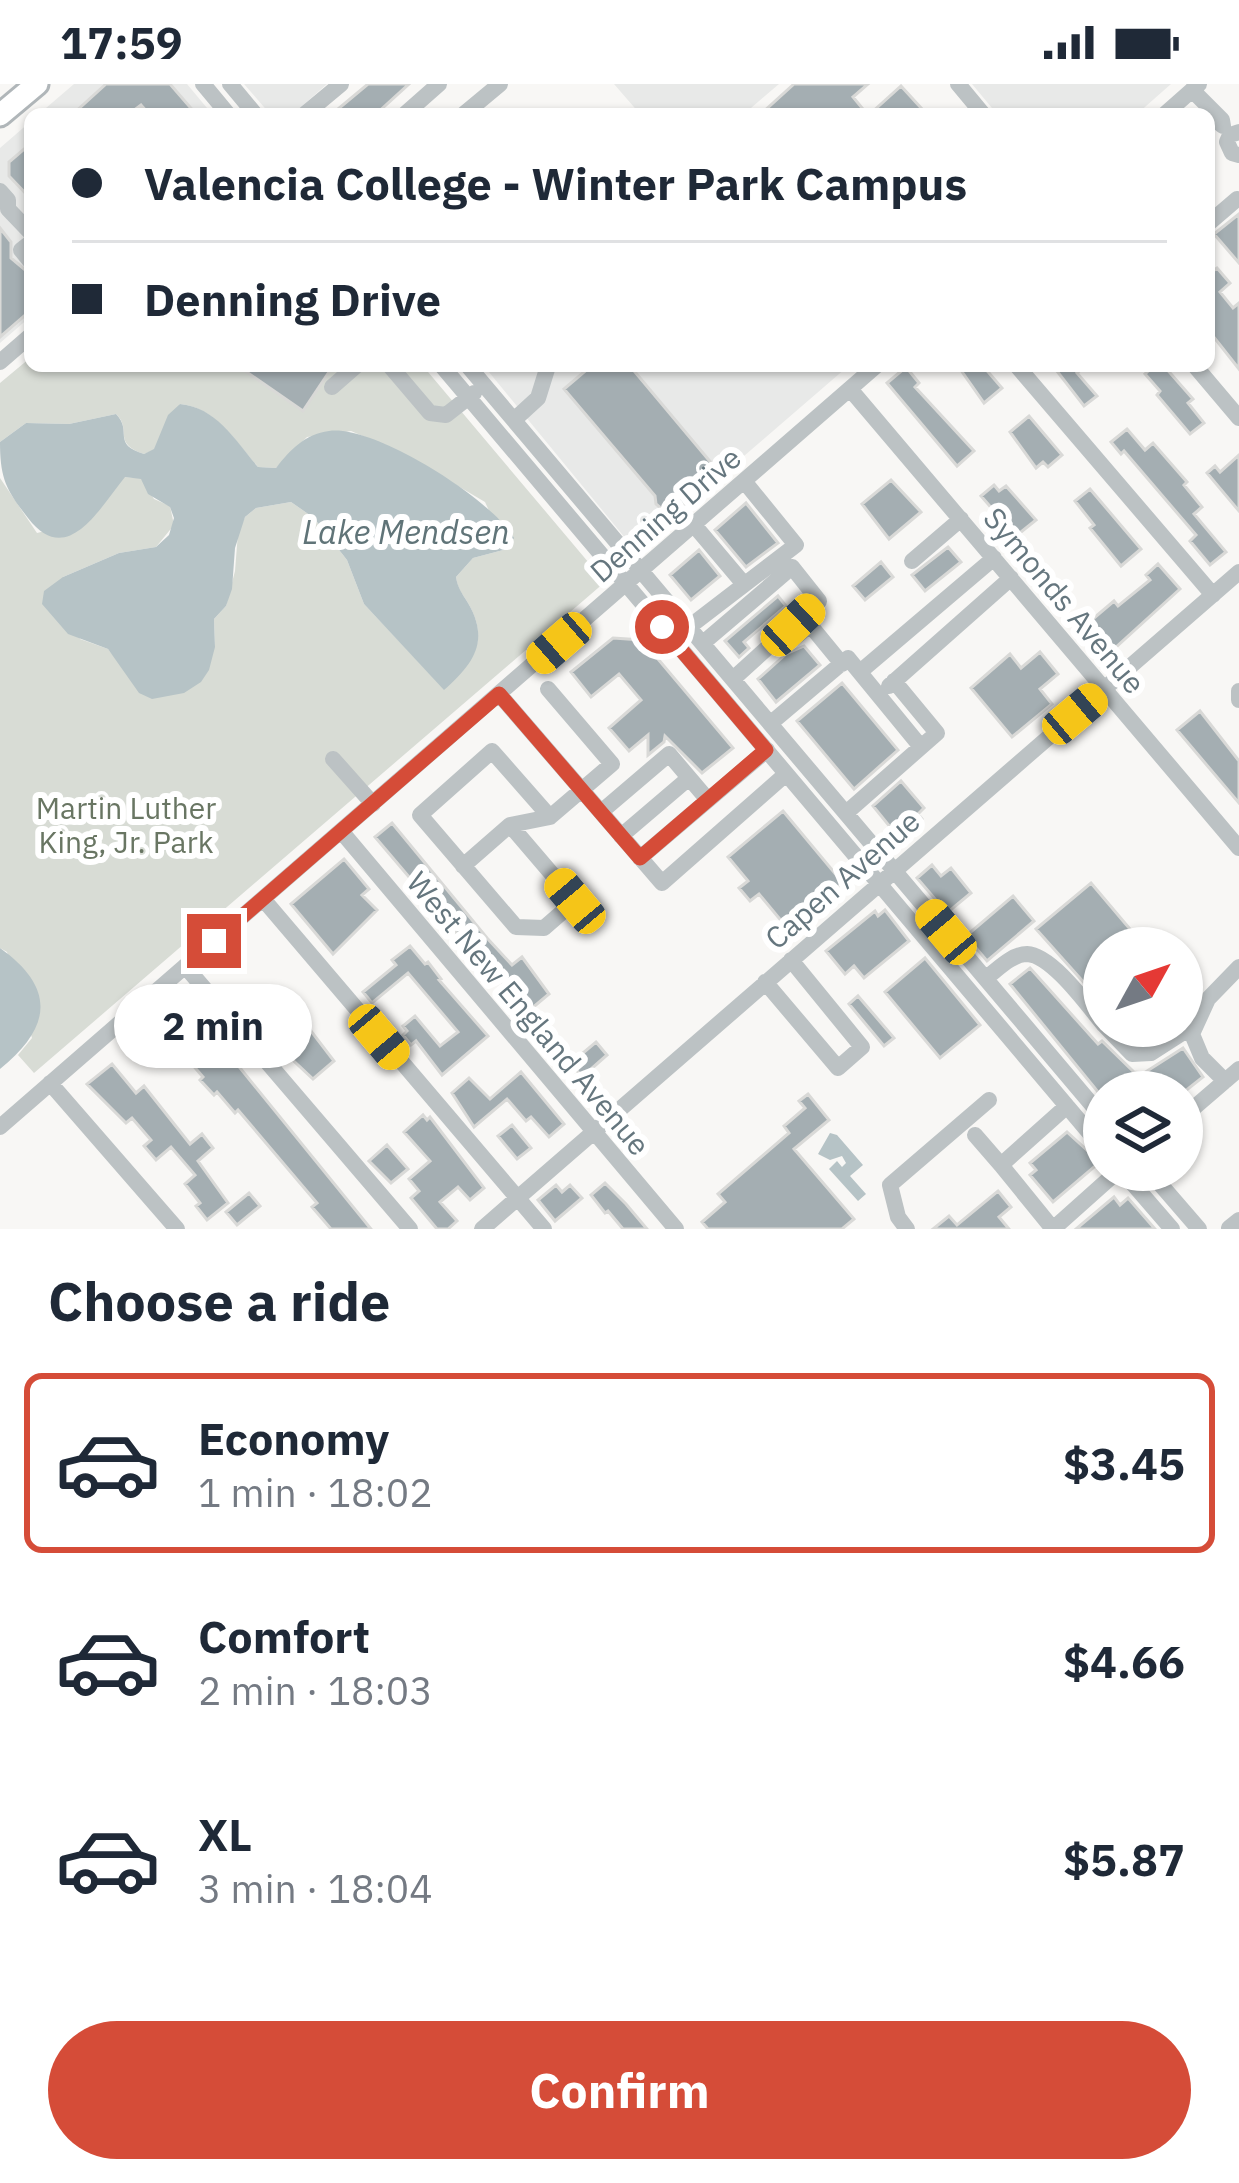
<!DOCTYPE html>
<html lang="en">
<head>
<meta charset="utf-8">
<style>
	body { margin:0; font-family:"IBM Plex Sans",sans-serif; background:#f2f2f3; color:#1f2937; height:100vh; display:flex; flex-direction:column; font-size:45px; white-space:nowrap }
	* { box-sizing:border-box; margin:0 }
	p { font-size:39px; color:#747a83 }
	.icon { flex:none; width:66px; height:66px; fill:none; stroke:currentColor; stroke-width:2; stroke-linecap:round; stroke-linejoin:round }
	.map { position:relative; height:1145px; overflow:hidden }
	.sheet { display:flex; flex-direction:column; background:#fff; flex:1 }
	.sheet>* { flex:none }
	.hud { position:absolute; left:24px; top:24px; width:1191px; height:264px; border-radius:18px; box-shadow:0 3px 9px #0004; display:grid; align-content:center; height:264px; padding:0 48px; background:#fff }
	.needle { width:78px; rotate:50deg }
	.controls { position:absolute; left:1083px; top:843px; display:grid; gap:24px }
	.controls a { display:grid; place-items:center; width:120px; height:120px; border-radius:50%; background:#fff; box-shadow:0 3px 9px #0004; font-size:60px }
	.end { position:absolute; width:54px; height:54px; margin:-27px; border:15px solid #d54c38; background:#fff; box-shadow:0 0 0 6px #fff }
	.from { border-radius:50% }
	.bubble { position:absolute; height:84px; border-radius:42px; background:#fff; box-shadow:0 3px 9px #0004; font-size:39px; font-weight:700; line-height:84px; text-align:center }
	.car { position:absolute; width:36px; height:72px; margin:-36px -18px; border-radius:15px; box-shadow:0 0 9px 3px #0007; background:linear-gradient(#f5c518 24%,#345 0 40%,#f5c518 0 76%,#345 0 86%,#f5c518 0) }
	.hud b { display:flex; align-items:center; gap:42px; height:114px; font-size:45px }
	.hud b+b { border-top:3px solid #e0e1e3 }
	.hud i { width:30px; height:30px; background:#1f2937 }
	ul { padding:0; list-style:none }
	li { display:flex; align-items:center; gap:36px; height:180px; margin:0 24px 18px; padding:0 24px; border:6px solid transparent; border-radius:18px }
	li div { flex:1 }
	li b { display:block; font-size:45px }
	li em { font-style:normal; font-weight:700 }
	li.selected { border-color:#d54c38 }
	li>.icon { width:108px; height:108px; stroke-width:1.5 }
	h2 { padding:0 48px; font-size:54px; line-height:144px }
	.button { display:flex; gap:24px; margin-top:auto; padding:24px 48px }
	.button a { flex:1; height:138px; border-radius:72px; background:#d54c38; color:#fff; font-size:48px; font-weight:700; line-height:138px; text-align:center }
	.status { display:flex; justify-content:space-between; align-items:center; height:84px; padding:0 60px; background:#fff; direction:ltr }
	.status svg { height:33px; fill:currentColor }
	.map>svg:first-child { display:block }
	.built { fill:#e8e9e8 }
	.green { fill:#d8dcd5 }
	.water { fill:#b6c3c6 }
	.building { fill:#a4aeb2; stroke:#d9d9d7; stroke-width:3 }
	.lines { fill:none; stroke-linecap:round; stroke-linejoin:round }
	.major-casing { stroke:#b0b6b9; stroke-width:27 }
	.minor { stroke:#bcc2c4; stroke-width:16 }
	.major { stroke:#fff; stroke-width:21 }
	.route { stroke:#d54c38; stroke-width:15 }
	.labels { text-anchor:middle; dominant-baseline:central; stroke-width:12; stroke-linejoin:round; paint-order:stroke }
	.street-label { font-size:30px; fill:#65767e; stroke:#fff }
	.park-label { font-size:30px; fill:#697663; stroke:#fff }
	.water-label { font-size:33px; font-style:italic; fill:#607478; stroke:#fff }
</style>
</head>
<body>
<div class="status"><b>17:59</b><svg viewBox="0 0 49 12"><path d="M0 12V9h3v3zM5 12V6h3v6zM10 12V3h3v9zM15 12V0h3v12zM26 1h20v11H26zM47 4h2v5h-2z"/></svg></div>
<div class="map">
<svg width="1239" height="1145" viewBox="0 0 1239 1145">
	<rect width="100%" height="100%" fill="#f8f7f5"/>
	<path class="built" d="M 74,0 L 187,0 L 212,30 L 39,30 Z
		M 244,0 L 327,0 L 293,30 L 270,30 Z
		M 614,0 L 779,0 L 744,30 L 640,30 Z
		M 972,0 L 1171,0 L 1137,30 L 997,30 Z
		M 30,38 L 30,233 L 0,259 L 0,64 Z
		M 484,282 L 844,282 L 846,284 L 635,466 Z"/>
	<path class="green" d="M 30,274 L 30,282 L 423,282 L 605,498 L 34,989 L 18,971 L 32,954 L 7,868 L 0,864 L 0,394 L 37,449 L 90,436 L 124,393 L 141,394 L 154,415 L 170,422 L 174,441 L 156,463 L 119,469 L 63,493 L 80,555 L 108,565 L 125,586 L 215,563 L 214,535 L 226,522 L 235,487 L 238,449 L 245,433 L 256,424 L 291,418 L 314,434 L 347,476 L 364,520 L 444,605 C 471,578 491,559 468,519 C 462,509 458,506 456,493 L 473,474 L 507,465 L 485,418 L 402,369 L 351,347 L 307,353 L 276,384 L 258,383 C 236,358 215,323 180,320 L 154,366 L 144,370 C 111,359 133,346 116,330 L 69,340 L 26,339 L 0,358 L 0,299 Z"/>
	<path class="water" d="M 180,320 C 216,323 236,357 258,383 L 276,384 C 290,366 305,350 329,347 C 373,340 492,415 514,454 L 507,465 L 473,474 L 456,493 C 458,505 462,509 468,519 C 491,558 472,581 444,606 L 364,520 L 347,476 L 314,434 L 291,418 L 256,424 L 245,433 L 235,464 L 232,505 L 226,522 L 214,535 L 215,563 L 209,586 L 201,598 L 184,609 L 152,615 L 139,609 L 108,565 L 68,550 L 42,520 L 44,507 L 63,493 L 119,469 L 156,463 L 169,451 L 174,434 L 170,423 L 148,410 L 141,395 L 125,393 C 99,425 67,485 28,434 C 6,406 0,394 0,358 L 26,339 L 69,340 L 116,330 C 133,347 111,360 144,370 L 154,365 L 168,331 Z
		M 0,864 C 56,904 52,943 0,985 Z
		M 830,1049 L 837,1051 L 863,1081 L 850,1092 L 866,1110 L 858,1117 L 829,1085 L 837,1077 L 842,1083 L 846,1079 L 842,1072 L 830,1076 L 818,1070 Z"/>
	<path class="building" d="M 106,0 L 170,0 L 196,30 L 149,30 L 141,21 L 129,30 L 73,30 Z
		M 368,0 L 409,0 L 376,30 L 332,30 Z
		M 794,0 L 868,0 L 853,13 L 867,30 L 761,30 Z
		M 901,2 L 922,25 L 917,30 L 870,30 Z
		M 30,60 L 30,114 L 9,92 L 9,78 Z
		M 1239,130 L 1239,179 L 1214,150 Z
		M 0,144 L 11,158 L 11,174 L 30,190 L 30,227 L 0,253 Z
		M 1217,184 L 1230,199 L 1220,208 L 1233,224 L 1239,219 L 1239,285 L 1209,247 L 1209,190 Z
		M 238,282 L 333,282 L 303,327 Z
		M 591,282 L 630,282 L 718,387 L 680,423 L 664,427 L 656,420 L 655,412 L 564,305 Z
		M 958,282 L 983,282 L 1002,304 L 984,319 Z
		M 1053,282 L 1085,282 L 1077,289 L 1097,312 L 1084,322 Z
		M 1154,282 L 1164,282 L 1193,315 L 1188,319 L 1204,339 L 1190,350 L 1157,311 L 1160,307 L 1145,290 Z
		M 906,283 L 919,299 L 915,303 L 974,367 L 957,382 L 887,299 Z
		M 1029,332 L 1062,371 L 1048,383 L 1043,378 L 1036,384 L 1010,348 Z
		M 1127,345 L 1145,366 L 1153,359 L 1187,398 L 1184,401 L 1202,423 L 1194,430 L 1226,468 L 1210,481 L 1190,457 L 1196,451 L 1124,367 L 1121,370 L 1111,358 Z
		M 1239,371 L 1239,427 L 1207,389 L 1215,382 L 1220,388 Z
		M 891,396 L 921,428 L 889,455 L 862,420 Z
		M 994,401 L 999,407 L 1006,402 L 1036,436 L 1016,452 L 981,412 Z
		M 1090,405 L 1141,465 L 1121,482 L 1090,444 L 1094,441 L 1075,417 Z
		M 746,419 L 778,459 L 746,483 L 715,446 Z
		M 948,463 L 961,478 L 925,507 L 912,491 Z
		M 699,466 L 720,492 L 691,516 L 670,491 Z
		M 881,478 L 893,493 L 865,516 L 853,502 Z
		M 1158,480 L 1180,505 L 1105,573 L 1081,545 L 1114,517 L 1118,522 L 1150,496 L 1146,491 Z
		M 778,512 L 786,522 L 744,558 L 749,564 L 739,573 L 725,557 Z
		M 613,554 L 642,556 L 733,664 L 702,689 L 665,652 L 664,658 L 648,671 L 648,651 L 629,667 L 609,644 L 641,616 L 619,590 L 591,613 L 571,588 Z
		M 804,562 L 820,581 L 776,618 L 758,595 L 786,570 Z
		M 1040,568 L 1058,590 L 1040,605 L 1052,620 L 1012,653 L 971,604 L 1010,570 L 1021,584 Z
		M 842,599 L 898,666 L 854,705 L 797,637 Z
		M 1200,627 L 1239,677 L 1239,719 L 1177,646 Z
		M 901,697 L 924,724 L 918,730 L 922,735 L 899,754 L 873,722 Z
		M 783,727 L 843,799 L 788,845 L 759,810 L 750,817 L 739,804 L 748,797 L 728,773 Z
		M 392,739 L 487,854 L 512,881 L 522,873 L 549,910 L 525,930 L 492,884 L 489,887 L 375,753 Z
		M 344,775 L 369,805 L 362,811 L 377,826 L 333,870 L 291,820 Z
		M 932,781 L 941,792 L 951,784 L 971,809 L 947,829 L 917,794 Z
		M 1091,799 L 1146,864 L 1104,864 L 1104,921 L 1036,845 Z
		M 1013,812 L 1034,837 L 987,877 L 966,852 Z
		M 885,826 L 909,857 L 864,894 L 854,882 L 845,890 L 826,867 L 875,827 L 878,832 Z
		M 410,862 L 425,880 L 428,878 L 441,895 L 439,896 L 488,952 L 442,991 L 416,957 L 411,961 L 403,951 L 407,947 L 403,942 L 415,932 L 440,962 L 458,948 L 408,889 L 372,919 L 363,908 L 396,881 L 392,876 Z
		M 925,874 L 980,941 L 940,974 L 885,908 Z
		M 1030,884 L 1098,960 L 1102,957 L 1134,988 L 1144,989 L 1183,964 L 1203,993 L 1184,1008 L 1098,1008 L 1010,900 Z
		M 858,912 L 894,954 L 884,962 L 849,920 Z
		M 182,922 L 232,974 L 371,1145 L 331,1145 L 312,1123 L 317,1119 L 238,1026 L 235,1029 L 217,1008 L 214,1011 L 200,996 L 203,993 L 159,942 Z
		M 285,924 L 304,946 L 308,943 L 334,977 L 313,995 L 282,966 L 285,963 L 266,941 Z
		M 596,958 L 607,971 L 582,993 L 571,979 Z
		M 112,980 L 136,1009 L 144,1002 L 190,1060 L 202,1050 L 213,1064 L 198,1077 L 228,1119 L 207,1136 L 196,1122 L 200,1119 L 185,1100 L 195,1091 L 171,1063 L 156,1076 L 144,1062 L 151,1056 L 132,1034 L 126,1039 L 87,1000 Z
		M 521,988 L 564,1040 L 549,1053 L 531,1033 L 526,1037 L 507,1015 L 474,1043 L 452,1009 L 469,994 L 490,1015 Z
		M 808,1010 L 829,1036 L 794,1065 L 854,1135 L 842,1145 L 708,1145 L 702,1138 L 725,1118 L 718,1110 L 789,1049 L 784,1042 L 805,1024 L 799,1017 Z
		M 423,1031 L 427,1036 L 430,1033 L 484,1104 L 470,1116 L 458,1103 L 440,1118 L 457,1137 L 448,1145 L 437,1145 L 411,1114 L 419,1107 L 409,1095 L 430,1077 L 404,1048 Z
		M 512,1041 L 531,1064 L 517,1075 L 498,1052 Z
		M 1067,1048 L 1100,1078 L 1053,1118 L 1030,1091 L 1036,1086 L 1030,1079 Z
		M 387,1061 L 408,1085 L 391,1099 L 369,1077 Z
		M 605,1099 L 626,1120 L 647,1145 L 623,1145 L 608,1127 L 605,1129 L 591,1111 Z
		M 556,1101 L 562,1108 L 570,1101 L 582,1114 L 555,1137 L 538,1116 Z
		M 998,1107 L 1011,1123 L 999,1133 L 1009,1145 L 933,1145 L 949,1132 L 957,1141 Z
		M 249,1109 L 260,1122 L 237,1141 L 226,1128 Z
		M 1114,1113 L 1120,1121 L 1128,1114 L 1155,1145 L 1076,1145 Z"/>
	<g class="lines">
		<g class="major-casing">
			<path id="major" d="M 0,31 L 37,0"/>
		</g>
		<path class="minor" d="M 203,0 L 228,30
			M 230,0 L 255,30
			M 958,0 L 983,30
			M 1192,6 L 1222,36 L 1223,42 L 1209,31
			M 305,30 L 341,0
			M 405,30 L 439,0
			M 464,30 L 500,0
			M 1165,30 L 1199,0
			M 1239,48 L 1230,51 L 1227,58 L 1232,69 L 1239,71
			M 0,107 L 8,116 L 8,125 L 30,148
			M 1209,139 L 1237,115
			M 30,159 L 21,166 L 30,177
			M 0,278 L 30,252
			M 390,282 L 430,329 L 446,331 L 474,309
			M 442,282 L 1104,1066
			M 468,282 L 1104,1035
			M 1017,282 L 1213,511
			M 1195,282 L 1239,334
			M 332,303 L 356,282
			M 850,305 L 1239,764
			M 514,336 L 538,314 L 548,282
			M 694,441 L 743,499
			M 912,477 L 961,435
			M 689,543 L 796,461 L 744,397
			M 789,558 L 810,541 L 842,580
			M 703,559 L 792,483 L 819,517 L 733,595
			M 861,587 L 994,474
			M 889,602 L 1011,494
			M 1239,607 L 1239,616
			M 499,610 L 662,799 L 786,690
			M 771,639 L 848,574 L 921,663
			M 333,675 L 373,720
			M 601,728 L 669,670 L 708,716
			M 846,729 L 937,649 L 894,597
			M 510,741 L 575,817 L 544,844 L 516,843 L 420,731 L 492,667 L 550,733 L 612,680 L 548,605
			M 341,747 L 676,1145
			M 621,752 L 689,694
			M 640,774 L 767,666
			M 463,782 L 510,741 L 550,733
			M 263,815 L 544,1145
			M 185,882 L 410,1145
			M 986,894 C 997,886 1012,870 1027,870 C 1052,871 1088,922 1104,941
			M 765,898 L 838,984 L 862,963 L 791,876
			M 1105,942 L 1132,970 L 1151,969 L 1193,942
			M 1225,997 L 1202,974 L 1192,950 L 1208,915 L 1239,883
			M 50,999 L 177,1145
			M 1182,1034 L 1239,985
			M 0,1043 L 876,282
			M 975,1051 L 1001,1081
			M 1121,1086 L 1172,1145
			M 1148,1086 L 1199,1145
			M 1229,1144 L 1239,1136
			M 482,1145 L 1239,488
			M 907,1145 L 898,1133 L 890,1101 L 989,1016
			M 1053,1145 L 1001,1081 L 1067,1022
			M 1053,1145 L 1119,1086"/>
		<use href="#major" class="major"/>
	</g>
	<g class="lines">
		<path class="route" d="M 214,857 L 499,610 L 640,774 L 766,666 L 662,543"/>
	</g>
	<g class="labels">
		<g class="street-label">
			<text transform="translate(665 430) rotate(-41)">Denning Drive</text>
			<text transform="translate(1065 516) rotate(50)">Symonds Avenue</text>
			<text transform="translate(842 795) rotate(-41)">Capen Avenue</text>
			<text transform="translate(529 929) rotate(50)">West New England Avenue</text>
		</g>
		<g class="park-label">
			<text x="126" y="723">Martin Luther<tspan x="126" dy="34">King, Jr. Park</tspan></text>
		</g>
		<g class="water-label">
			<text x="406" y="447">Lake Mendsen</text>
		</g>
	</g>
</svg>
<div class="controls">
<a><svg class="needle" viewBox="-14 -14 28 28"><path d="M0-13l5 13h-10z" fill="#e53935"/><path d="M0 13l5-13h-10z" fill="#747a83"/></svg></a>
<a><svg class="icon" aria-label="layers" viewBox="0 0 24 24"><path d="M12 4l9 5-9 5-9-5zM3 14l9 5 9-5"/></svg></a>
</div>
<i class="end from" style="left:662px;top:543px"></i>
<i class="end" style="left:214px;top:857px"></i>
<div class="bubble" style="left:114px;top:900px;width:198px">2 min</div>
<i class="car" style="left:793px;top:541px;rotate:47deg"></i>
<i class="car" style="left:559px;top:559px;rotate:229deg"></i>
<i class="car" style="left:1075px;top:630px;rotate:50deg"></i>
<i class="car" style="left:575px;top:817px;rotate:320deg"></i>
<i class="car" style="left:946px;top:848px;rotate:320deg"></i>
<i class="car" style="left:379px;top:953px;rotate:140deg"></i>
<div class="hud">
<b><i class="from"></i>Valencia College - Winter Park Campus</b>
<b><i></i>Denning Drive</b>
</div>
</div>
<section class="sheet">
<h2>Choose a ride</h2>
<ul>
<li class="selected"><svg class="icon" aria-label="car" viewBox="0 0 24 24"><path d="M5 17H2v-5l4-1 3-4h7l3 4 3 1v5h-3M9 17h6M6 11h13"/><circle cx="7" cy="17" r="2"/><circle cx="17" cy="17" r="2"/></svg><div><b>Economy</b><p>1 min · 18:02</p></div><em>$3.45</em></li>
<li><svg class="icon" aria-label="car" viewBox="0 0 24 24"><path d="M5 17H2v-5l4-1 3-4h7l3 4 3 1v5h-3M9 17h6M6 11h13"/><circle cx="7" cy="17" r="2"/><circle cx="17" cy="17" r="2"/></svg><div><b>Comfort</b><p>2 min · 18:03</p></div><em>$4.66</em></li>
<li><svg class="icon" aria-label="car" viewBox="0 0 24 24"><path d="M5 17H2v-5l4-1 3-4h7l3 4 3 1v5h-3M9 17h6M6 11h13"/><circle cx="7" cy="17" r="2"/><circle cx="17" cy="17" r="2"/></svg><div><b>XL</b><p>3 min · 18:04</p></div><em>$5.87</em></li>
</ul>
<div class="button"><a>Confirm</a></div>
</section>
</body>
</html>
